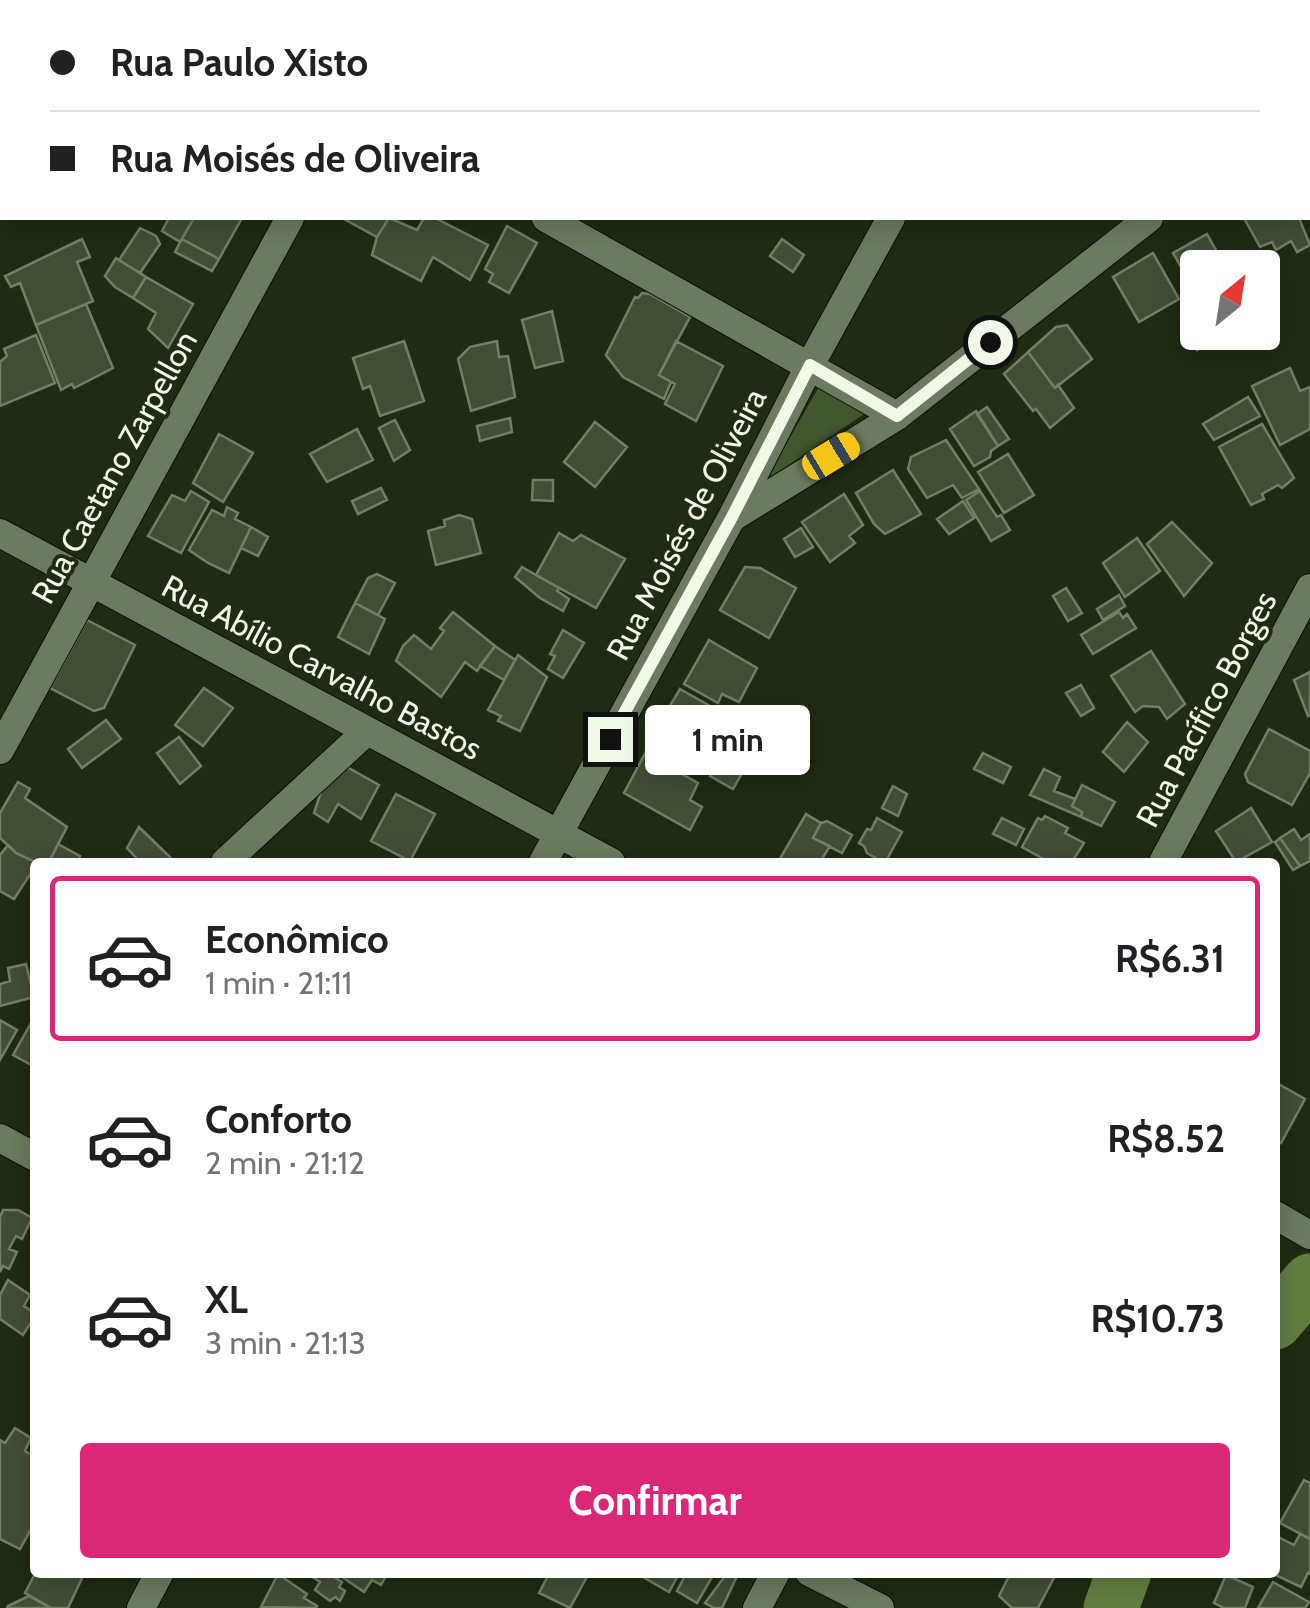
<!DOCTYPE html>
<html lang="pt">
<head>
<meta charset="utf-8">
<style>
	body { margin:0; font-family:Cabin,sans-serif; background:#f6f6f6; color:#202124; height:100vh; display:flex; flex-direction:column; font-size:38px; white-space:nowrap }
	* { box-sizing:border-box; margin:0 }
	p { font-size:32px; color:#757577 }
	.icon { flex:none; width:55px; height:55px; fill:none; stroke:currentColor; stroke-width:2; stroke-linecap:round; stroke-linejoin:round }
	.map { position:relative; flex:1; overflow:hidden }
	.panel { position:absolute; left:30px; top:858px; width:1250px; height:720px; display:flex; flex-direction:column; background:#fff; border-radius:10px; box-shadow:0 5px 25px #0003 }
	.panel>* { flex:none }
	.top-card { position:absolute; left:0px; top:0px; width:1310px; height:220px; box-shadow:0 5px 25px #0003; display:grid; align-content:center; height:220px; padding:0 50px; background:#fff }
	.needle { width:65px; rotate:30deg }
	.buttons { position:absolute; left:1180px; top:250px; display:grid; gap:20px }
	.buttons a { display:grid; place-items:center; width:100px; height:100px; border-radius:10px; background:#fff; box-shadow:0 5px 25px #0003; font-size:50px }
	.end { position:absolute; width:45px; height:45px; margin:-22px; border:12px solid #f0f8e8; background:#111; box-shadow:0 0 0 5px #111 }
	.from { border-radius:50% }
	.bubble { position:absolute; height:70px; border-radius:10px; background:#fff; box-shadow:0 5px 25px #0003; font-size:32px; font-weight:800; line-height:70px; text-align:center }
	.car { position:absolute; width:30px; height:60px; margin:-30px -15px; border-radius:12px; box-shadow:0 0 8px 2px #0007; background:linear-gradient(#f5c518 24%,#345 0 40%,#f5c518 0 76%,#345 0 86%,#f5c518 0) }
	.top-card b { display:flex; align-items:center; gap:35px; height:95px; font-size:38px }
	.top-card b+b { border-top:2px solid #e0e0e0 }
	.top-card i { width:25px; height:25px; background:#202124 }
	ul { padding:18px 0 0; list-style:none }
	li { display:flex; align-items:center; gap:30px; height:165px; margin:0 20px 15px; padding:0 30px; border:5px solid transparent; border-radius:10px }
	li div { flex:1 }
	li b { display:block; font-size:38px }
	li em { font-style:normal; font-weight:800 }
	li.active { border-color:#db2777 }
	li>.icon { width:90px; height:90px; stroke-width:1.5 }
	.button { display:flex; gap:20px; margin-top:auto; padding:20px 50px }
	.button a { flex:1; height:115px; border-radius:10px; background:#db2777; color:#fff; font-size:40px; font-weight:800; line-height:115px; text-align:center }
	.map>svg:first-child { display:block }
	.green { fill:#43572f }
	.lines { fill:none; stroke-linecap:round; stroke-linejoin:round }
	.river { stroke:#617e42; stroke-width:55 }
	.building { fill:#414e34; stroke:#718064; stroke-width:2.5 }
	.minor-casing { stroke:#081300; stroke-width:30 }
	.minor { stroke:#6c7b5f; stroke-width:28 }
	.route { stroke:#f0f8e8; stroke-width:12 }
	.labels { text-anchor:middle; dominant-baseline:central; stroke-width:8; stroke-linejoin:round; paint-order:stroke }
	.street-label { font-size:32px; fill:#f0f8e8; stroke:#1f2b12 }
</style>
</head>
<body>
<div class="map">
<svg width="1310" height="1608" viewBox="0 0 1310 1608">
	<rect width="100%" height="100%" fill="#1f2b12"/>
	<path class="green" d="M 819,387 L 864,414 L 765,481 Z"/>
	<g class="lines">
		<path class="river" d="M 1275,1322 L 1310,1281
			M 1111,1608 L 1124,1572"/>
	</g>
	<path class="building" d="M 169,218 L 194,218 L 180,242 L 162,231 Z
		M 194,218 L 242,218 L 219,259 L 182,239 Z
		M 342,218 L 389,218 L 377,237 Z
		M 389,218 L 417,230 L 424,218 L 435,218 L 488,245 L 470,280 L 433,257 L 421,281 L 372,255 L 377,237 Z
		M 1244,218 L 1299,218 L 1310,245 L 1297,252 L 1291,241 L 1276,250 L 1272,242 L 1260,247 Z
		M 507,226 L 537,243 L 509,293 L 489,282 L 493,274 L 485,269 Z
		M 140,228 L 156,236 L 160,244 L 140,273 L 119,260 Z
		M 1207,234 L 1226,268 L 1198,268 L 1198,290 L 1195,291 L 1173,253 Z
		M 82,239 L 90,257 L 77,262 L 93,301 L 36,325 L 20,283 L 11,287 L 5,276 Z
		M 182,239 L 219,259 L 212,271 L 175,252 Z
		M 782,239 L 804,255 L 793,272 L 770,256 Z
		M 1153,253 L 1179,299 L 1139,322 L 1113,277 Z
		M 116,258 L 146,277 L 133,298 L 115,287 L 105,276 Z
		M 146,277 L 193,304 L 168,348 L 148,329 L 156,313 L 133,298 Z
		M 642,293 L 650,294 L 690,317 L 659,375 L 671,382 L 664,399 L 623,377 L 606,355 L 635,297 L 638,298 Z
		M 86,304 L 113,368 L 74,388 L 72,384 L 61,390 L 36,325 Z
		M 1197,309 L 1198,332 L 1210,332 L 1214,340 L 1197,350 L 1181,318 Z
		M 552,311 L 563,361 L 535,368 L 522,320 Z
		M 1067,325 L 1092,359 L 1055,388 L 1028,352 L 1056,327 Z
		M 36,335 L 55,383 L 0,406 L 0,362 L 7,356 L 4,349 Z
		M 404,341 L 424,401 L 380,416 L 370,386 L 363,389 L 353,358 Z
		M 497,341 L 499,357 L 508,356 L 515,397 L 471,411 L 458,359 L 470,347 Z
		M 676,341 L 723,366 L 696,421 L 665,404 L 675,384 L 659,375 Z
		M 1028,352 L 1055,388 L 1058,385 L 1074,408 L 1050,428 L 1036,409 L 1033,411 L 1004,374 Z
		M 1290,368 L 1300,391 L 1310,387 L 1310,429 L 1280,445 L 1252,386 Z
		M 1248,397 L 1260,416 L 1214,440 L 1203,424 Z
		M 987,407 L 1009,439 L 998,446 L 977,414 Z
		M 976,411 L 998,446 L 991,451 L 990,457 L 974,466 L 950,429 Z
		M 510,418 L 512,432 L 480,441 L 477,426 Z
		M 395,420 L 410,450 L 394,461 L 379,428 Z
		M 595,422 L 627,447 L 595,487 L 564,462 Z
		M 1262,424 L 1294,478 L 1282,488 L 1278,485 L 1262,494 L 1264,499 L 1251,505 L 1219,447 Z
		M 357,429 L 373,460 L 327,482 L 310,454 Z
		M 219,434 L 253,453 L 223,502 L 193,483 Z
		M 946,440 L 979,489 L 962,498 L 953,485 L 927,498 L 908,469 L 911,457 Z
		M 1008,454 L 1034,495 L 1004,513 L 978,472 Z
		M 893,470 L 921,514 L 885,534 L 874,524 L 856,493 Z
		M 533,480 L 553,480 L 553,501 L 532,500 Z
		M 381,488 L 387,500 L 358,514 L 352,501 Z
		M 191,491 L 209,502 L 181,553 L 148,536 L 172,495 L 185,501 Z
		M 980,491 L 997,517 L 1001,515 L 1010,530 L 991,541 L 966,500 Z
		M 844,494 L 863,525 L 849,536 L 855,543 L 830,562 L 802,522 Z
		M 963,501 L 974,518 L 949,534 L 937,519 Z
		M 227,507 L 238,513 L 235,519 L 251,527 L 229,573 L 208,563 L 189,550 L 212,510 L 224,516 Z
		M 459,515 L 472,519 L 481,553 L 436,565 L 428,531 L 445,526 L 444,520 Z
		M 1172,522 L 1212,563 L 1184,596 L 1147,544 Z
		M 251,527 L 268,537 L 258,556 L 241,548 Z
		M 801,528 L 813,547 L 795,557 L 784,539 Z
		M 559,533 L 573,541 L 581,535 L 625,559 L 596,608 L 536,575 Z
		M 1137,538 L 1160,571 L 1125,597 L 1103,563 Z
		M 522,567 L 559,588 L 557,591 L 569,599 L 563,611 L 540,598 L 515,577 Z
		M 745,567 L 760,568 L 796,588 L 769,638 L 720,610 Z
		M 377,574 L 395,583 L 378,615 L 355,603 L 368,578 Z
		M 1066,588 L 1082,613 L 1068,621 L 1053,596 Z
		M 1119,595 L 1125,606 L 1103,620 L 1097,609 Z
		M 355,603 L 385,619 L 369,654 L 338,637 Z
		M 453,612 L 495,646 L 477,671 L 465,662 L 441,697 L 396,661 L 403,646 L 414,635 L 431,649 L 444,631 L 440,628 Z
		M 1119,612 L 1123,618 L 1127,614 L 1136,628 L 1093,654 L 1081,635 Z
		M 87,620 L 135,645 L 104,708 L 94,711 L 50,688 Z
		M 563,630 L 584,643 L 563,678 L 548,669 L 555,656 L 550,654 Z
		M 709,640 L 757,668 L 739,702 L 722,694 L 718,703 L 684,684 Z
		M 495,646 L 515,660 L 504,680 L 480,666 Z
		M 1151,651 L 1185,704 L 1167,719 L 1159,707 L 1143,706 L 1135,712 L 1111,676 Z
		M 518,655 L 547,677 L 520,731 L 498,721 L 501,716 L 488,710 Z
		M 1310,672 L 1310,715 L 1308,716 L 1294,680 Z
		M 1081,685 L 1094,708 L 1081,716 L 1066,693 Z
		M 204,688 L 233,708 L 203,746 L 175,725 Z
		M 680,689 L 717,710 L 711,719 L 737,734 L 720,768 L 655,731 Z
		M 106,720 L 121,739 L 82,768 L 68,749 Z
		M 1127,722 L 1148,742 L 1124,772 L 1103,752 Z
		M 1269,729 L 1310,751 L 1310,773 L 1292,805 L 1248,782 L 1245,774 Z
		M 179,737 L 201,766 L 180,784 L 157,753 Z
		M 650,744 L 676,758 L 671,768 L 698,783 L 690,800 L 702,807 L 690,830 L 624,793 Z
		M 983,753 L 1011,767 L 1003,783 L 974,769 Z
		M 338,762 L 379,785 L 361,819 L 338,804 L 328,822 L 314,813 L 322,789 Z
		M 724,767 L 741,775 L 733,789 L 710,776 L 714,770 L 720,774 Z
		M 1044,769 L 1060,777 L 1054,791 L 1075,799 L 1072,806 L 1082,812 L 1081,817 L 1030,795 Z
		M 18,782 L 30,789 L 25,798 L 67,827 L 49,862 L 35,862 L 16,853 L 0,838 L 0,813 Z
		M 1082,785 L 1115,802 L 1101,826 L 1081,817 L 1082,812 L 1072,806 Z
		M 893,786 L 907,794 L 898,816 L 882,808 Z
		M 396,794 L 435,814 L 410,861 L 371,841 Z
		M 1251,808 L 1272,842 L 1236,862 L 1216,831 Z
		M 806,814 L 821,823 L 813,838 L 830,846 L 820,862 L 778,862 Z
		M 1045,816 L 1068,828 L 1065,833 L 1084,843 L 1072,862 L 1049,862 L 1022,847 L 1038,818 L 1042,820 Z
		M 877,818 L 902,832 L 886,861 L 879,860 L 867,853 L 864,846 L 859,843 L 867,829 L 871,830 Z
		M 1002,818 L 1024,829 L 1016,845 L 993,834 Z
		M 827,821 L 852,835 L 842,853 L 813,838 L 821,823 Z
		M 139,827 L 175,862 L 140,862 L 127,848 Z
		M 1294,829 L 1301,840 L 1310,834 L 1310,861 L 1300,866 L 1280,838 Z
		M 1280,838 L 1300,866 L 1293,870 L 1275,842 Z
		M 58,844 L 80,856 L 77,862 L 49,862 Z
		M 8,845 L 16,853 L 35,862 L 35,867 L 14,899 L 0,891 L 0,855 Z
		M 26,964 L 34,997 L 0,1006 L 0,984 L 10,981 L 8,968 Z
		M 35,1016 L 35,1067 L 13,1055 Z
		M 0,1020 L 17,1030 L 0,1060 Z
		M 1275,1082 L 1305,1099 L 1281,1143 L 1275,1140 Z
		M 3,1210 L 18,1210 L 32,1218 L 22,1239 L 16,1236 L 9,1249 L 17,1252 L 9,1269 L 3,1266 L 0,1272 L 0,1217 Z
		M 8,1280 L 30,1295 L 24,1306 L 35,1313 L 35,1316 L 23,1335 L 0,1319 L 0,1295 Z
		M 15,1428 L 31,1438 L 25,1451 L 35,1457 L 35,1522 L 20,1549 L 0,1539 L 0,1440 L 5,1443 Z
		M 1304,1480 L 1310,1483 L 1310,1539 L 1280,1523 Z
		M 1300,1534 L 1310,1539 L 1310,1574 L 1308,1573 L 1301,1587 L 1269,1572 L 1275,1572 L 1275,1542 L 1278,1537 L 1294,1545 Z
		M 36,1572 L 81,1572 L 84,1574 L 68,1608 L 51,1608 L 25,1593 Z
		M 314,1572 L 326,1572 L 342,1582 L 339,1587 L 345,1591 L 340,1601 L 335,1597 L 330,1601 L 315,1590 L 320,1582 L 311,1576 Z
		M 345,1572 L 388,1572 L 381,1585 L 372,1580 L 364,1592 L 342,1577 Z
		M 550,1572 L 589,1573 L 570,1608 L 539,1593 Z
		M 634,1572 L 680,1572 L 669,1592 Z
		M 687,1572 L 715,1572 L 697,1603 L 677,1591 Z
		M 728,1572 L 739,1572 L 722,1608 L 714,1608 L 705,1603 Z
		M 1011,1572 L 1056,1574 L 1038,1608 L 1012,1608 L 999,1596 Z
		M 278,1574 L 307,1594 L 304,1598 L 317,1606 L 316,1608 L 261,1607 Z
		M 1226,1575 L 1253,1587 L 1245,1608 L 1224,1608 L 1214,1603 Z
		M 1273,1582 L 1309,1602 L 1305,1608 L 1258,1608 Z
		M 29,1596 L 51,1608 L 7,1608 L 8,1606 Z"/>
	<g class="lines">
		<g class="minor-casing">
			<path id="minor" d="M 136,0 L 141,2
				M 406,0 L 407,2
				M 1009,2 L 1011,0
				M 1308,111 L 1310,110
				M 546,218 L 897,416
				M 733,517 L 897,416 L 1149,218
				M 0,533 L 611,862
				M 0,750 L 290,218
				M 225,862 L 367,731
				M 543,862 L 732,517 L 810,365 L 891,218
				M 1163,862 L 1310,588
				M 0,1138 L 35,1157
				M 1275,1215 L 1310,1235
				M 809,1572 L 880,1608
				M 141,1608 L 160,1572
				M 757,1608 L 776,1572"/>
		</g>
		<use href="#minor" class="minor"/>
	</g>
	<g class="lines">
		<path class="route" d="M 610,739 L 732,517 L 810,365 L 897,416 L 990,342"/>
	</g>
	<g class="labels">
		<g class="street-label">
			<text transform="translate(114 467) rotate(-61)">Rua Caetano Zarpellon</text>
			<text transform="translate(686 524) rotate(-62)">Rua Moisés de Oliveira</text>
			<text transform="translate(322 667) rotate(28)">Rua Abílio Carvalho Bastos</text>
			<text transform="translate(1206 709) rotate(-62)">Rua Pacífico Borges</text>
		</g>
	</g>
</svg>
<div class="buttons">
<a><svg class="needle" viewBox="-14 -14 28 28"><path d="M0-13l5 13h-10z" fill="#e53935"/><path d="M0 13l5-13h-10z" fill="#757577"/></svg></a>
</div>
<i class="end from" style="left:990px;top:342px"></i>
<i class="end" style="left:610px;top:739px"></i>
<div class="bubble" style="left:645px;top:705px;width:165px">1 min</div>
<i class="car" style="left:831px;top:456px;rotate:59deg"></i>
<div class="top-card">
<b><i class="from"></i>Rua Paulo Xisto</b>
<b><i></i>Rua Moisés de Oliveira</b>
</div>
<section class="panel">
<ul>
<li class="active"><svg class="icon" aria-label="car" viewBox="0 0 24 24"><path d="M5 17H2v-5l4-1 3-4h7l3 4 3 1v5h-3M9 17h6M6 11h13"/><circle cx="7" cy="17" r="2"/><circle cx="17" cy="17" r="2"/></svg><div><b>Econômico</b><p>1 min · 21:11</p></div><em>R$6.31</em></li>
<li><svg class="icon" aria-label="car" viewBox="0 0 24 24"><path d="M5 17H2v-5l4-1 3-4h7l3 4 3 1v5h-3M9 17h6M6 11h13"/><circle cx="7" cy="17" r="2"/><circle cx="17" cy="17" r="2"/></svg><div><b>Conforto</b><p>2 min · 21:12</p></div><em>R$8.52</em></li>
<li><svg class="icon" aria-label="car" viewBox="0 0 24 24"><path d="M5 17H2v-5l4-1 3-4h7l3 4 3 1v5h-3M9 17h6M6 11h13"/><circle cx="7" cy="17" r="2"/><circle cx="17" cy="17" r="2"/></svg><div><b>XL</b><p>3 min · 21:13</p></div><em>R$10.73</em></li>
</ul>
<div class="button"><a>Confirmar</a></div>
</section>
</div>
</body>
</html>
